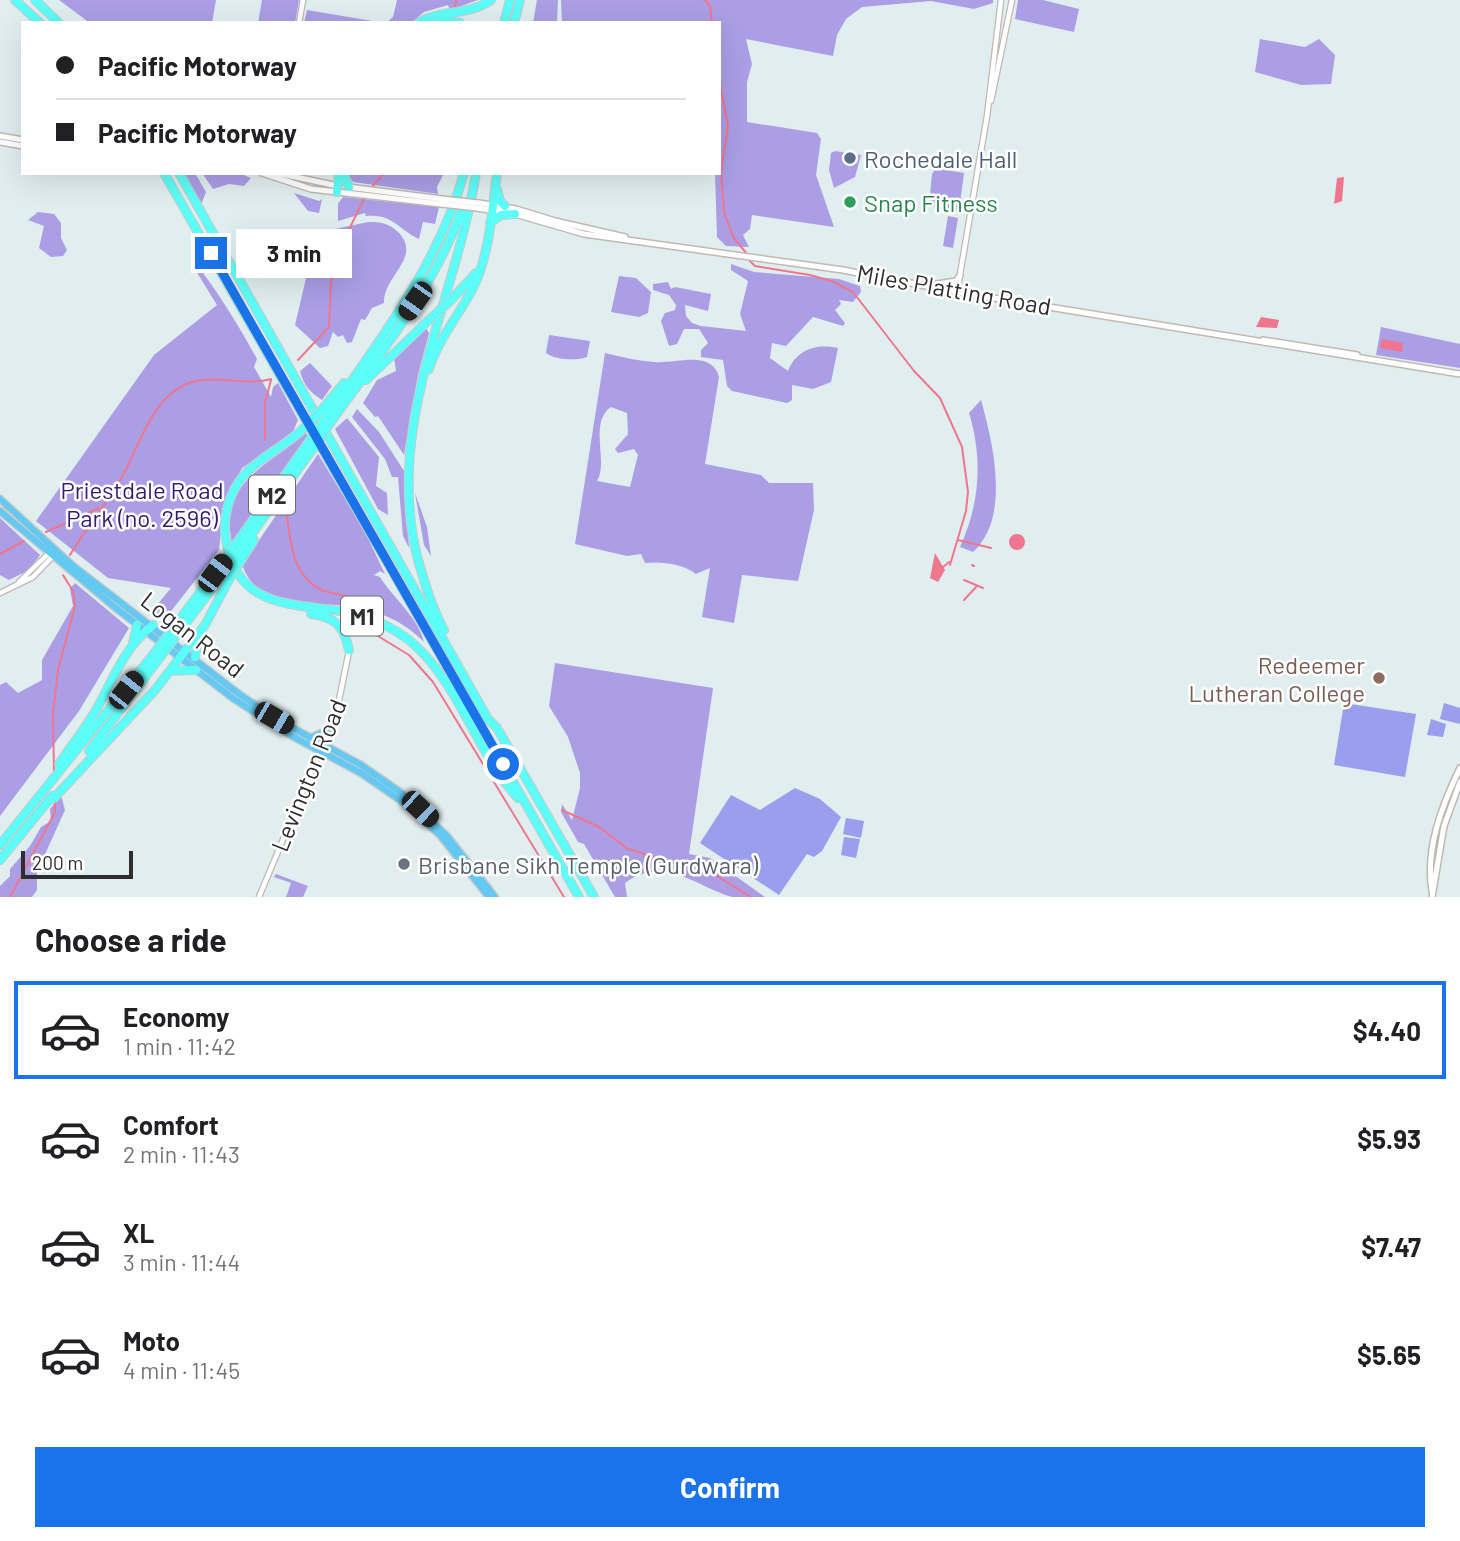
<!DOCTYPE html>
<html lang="en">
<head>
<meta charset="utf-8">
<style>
	body { margin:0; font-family:Barlow,sans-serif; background:#f2f2f2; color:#202124; height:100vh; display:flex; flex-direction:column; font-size:26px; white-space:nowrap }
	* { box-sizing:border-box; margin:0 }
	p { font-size:23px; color:#757577 }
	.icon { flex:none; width:38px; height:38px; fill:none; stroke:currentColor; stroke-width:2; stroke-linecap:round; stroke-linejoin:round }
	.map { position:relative; height:897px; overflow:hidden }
	.drawer { display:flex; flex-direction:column; background:#fff; flex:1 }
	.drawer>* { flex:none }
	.hud { position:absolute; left:21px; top:21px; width:700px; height:154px; border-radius:0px; box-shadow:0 7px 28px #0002; display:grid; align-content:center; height:154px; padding:0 35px; background:#fff }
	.scale { position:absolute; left:21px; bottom:18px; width:112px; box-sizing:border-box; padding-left:7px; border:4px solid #2e2e2e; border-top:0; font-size:19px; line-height:24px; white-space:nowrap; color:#2e2e2e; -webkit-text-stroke:5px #fff; paint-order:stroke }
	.end { position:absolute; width:32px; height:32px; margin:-16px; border:9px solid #1a73e8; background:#fff; box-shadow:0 0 0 4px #fff }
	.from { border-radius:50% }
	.bubble { position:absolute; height:49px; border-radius:0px; background:#fff; box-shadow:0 7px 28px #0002; font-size:23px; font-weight:700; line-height:49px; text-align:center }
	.car { position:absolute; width:21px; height:42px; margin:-21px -10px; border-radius:9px; box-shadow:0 0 5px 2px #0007; background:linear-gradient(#222 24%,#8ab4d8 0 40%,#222 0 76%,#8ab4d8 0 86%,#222 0) }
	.hud b { display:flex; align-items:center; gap:24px; height:66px; font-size:26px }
	.hud b+b { border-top:2px solid #e0e0e0 }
	.hud i { width:18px; height:18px; background:#202124 }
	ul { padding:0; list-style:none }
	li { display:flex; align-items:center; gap:21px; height:98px; margin:0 14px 10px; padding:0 21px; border:4px solid transparent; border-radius:0px }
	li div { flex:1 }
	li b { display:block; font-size:26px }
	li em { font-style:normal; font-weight:700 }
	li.current { border-color:#1a73e8 }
	li>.icon { width:63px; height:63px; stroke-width:1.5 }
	h2 { padding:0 35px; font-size:32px; line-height:84px }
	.action { display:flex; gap:14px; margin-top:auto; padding:14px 35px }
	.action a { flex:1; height:80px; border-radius:0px; background:#1a73e8; color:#fff; font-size:28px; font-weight:700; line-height:80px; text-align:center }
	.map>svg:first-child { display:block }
	.green { fill:#ab9ee5; fill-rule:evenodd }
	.pitch { fill:#9a9eec }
	.water { fill:#f0758f }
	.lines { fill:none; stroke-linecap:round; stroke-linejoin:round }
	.stream { stroke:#f0758f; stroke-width:2 }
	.tertiary-casing { stroke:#c1b8b4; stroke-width:7 }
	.secondary-casing { stroke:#c1b8b4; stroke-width:8 }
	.primary-casing { stroke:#c9c9c9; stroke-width:9 }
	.motorway-casing { stroke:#c9c9c9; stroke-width:10 }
	.tertiary { stroke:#fff; stroke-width:4.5 }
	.secondary { stroke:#fff; stroke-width:5 }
	.primary { stroke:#63c8f2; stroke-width:6 }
	.motorway { stroke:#5cfef8; stroke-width:8 }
	.secondary-bridge-casing { stroke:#c1b8b4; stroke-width:8; stroke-linecap:butt }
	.motorway-bridge-casing { stroke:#c9c9c9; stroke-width:10; stroke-linecap:butt }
	.secondary-bridge { stroke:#fff; stroke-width:5 }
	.motorway-bridge { stroke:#5cfef8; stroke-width:8 }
	.route { stroke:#1a73e8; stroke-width:9 }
	.service-dot { fill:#5c6f8a; stroke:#fff; stroke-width:2.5 }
	.leisure-dot { fill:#2e9e5b; stroke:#fff; stroke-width:2.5 }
	.education-dot { fill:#8d6e63; stroke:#fff; stroke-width:2.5 }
	.worship-dot { fill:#6b7280; stroke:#fff; stroke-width:2.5 }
	.labels { text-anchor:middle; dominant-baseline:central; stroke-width:5; stroke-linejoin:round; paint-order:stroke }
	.shield { fill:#fff; stroke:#6d6d6d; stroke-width:2 }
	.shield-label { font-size:23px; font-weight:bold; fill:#2e2e2e }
	.service-label { font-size:24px; fill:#4e5e75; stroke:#fff; text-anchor:start }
	.leisure-label { font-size:24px; fill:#27864d; stroke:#fff; text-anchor:start }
	.street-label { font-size:24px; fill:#2e2e2e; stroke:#fff }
	.park-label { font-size:24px; fill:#361b6e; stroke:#fff }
	.education-label { font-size:24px; fill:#785e54; stroke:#fff; text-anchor:end }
	.worship-label { font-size:24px; fill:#5b616d; stroke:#fff; text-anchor:start }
</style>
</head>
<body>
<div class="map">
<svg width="1460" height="897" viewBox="0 0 1460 897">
	<rect width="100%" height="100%" fill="#e1eeef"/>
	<path class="green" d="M 59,0 L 216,0 L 212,23 L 90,23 Z
		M 262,0 L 299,0 L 295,23 L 258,23 Z
		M 397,0 L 478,0 L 450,10 L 448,5 L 424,12 L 411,23 L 386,23 L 393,17 Z
		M 537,0 L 558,0 L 557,23 L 533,23 Z
		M 561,0 L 993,0 L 993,3 L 974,9 L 931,1 L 862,7 L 846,19 L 837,35 L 833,56 L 746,39 L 752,64 L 747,82 L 747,122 L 817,133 L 821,139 L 816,175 L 834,227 L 752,215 L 750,229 L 743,235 L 749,247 L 726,246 L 717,237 L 715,173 L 719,173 L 719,23 L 562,23 Z
		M 1018,0 L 1043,0 L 1079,9 L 1074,32 L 1015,19 Z
		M 307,10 L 384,23 L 304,23 Z
		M 1260,39 L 1305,47 L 1319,39 L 1335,55 L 1331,84 L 1301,85 L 1255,72 Z
		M 835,151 L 861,155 L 855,177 L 834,188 L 829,170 L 831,153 Z
		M 936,168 L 964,173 L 959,211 L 929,206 L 932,174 Z
		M 182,173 L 195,173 L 206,192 L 201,205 Z
		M 202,173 L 239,173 L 251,178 L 244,186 L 229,184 L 213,189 Z
		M 347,173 L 444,173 L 437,187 L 438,194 L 353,182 Z
		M 294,193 L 319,201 L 322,199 L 319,213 L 308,211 Z
		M 343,197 L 439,207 L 435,224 L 423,222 L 419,239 C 398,229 392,213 366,216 L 365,213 L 338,221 L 338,204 Z
		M 38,212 L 54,214 L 61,223 L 61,238 L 67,250 L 63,256 L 51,257 L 39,248 L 44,226 L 28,220 Z
		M 948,216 L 958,218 L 953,248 L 943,246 Z
		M 368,222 C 380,222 390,223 399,233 C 422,258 383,276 384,303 L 372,308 L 365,320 L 361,319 L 352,342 L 347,343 L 343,335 L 338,337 L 333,332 L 328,346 L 320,348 L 295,325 L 311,257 L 328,246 L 323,239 L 335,229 Z
		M 194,261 C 218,292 238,324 257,359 L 254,367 L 271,397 L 273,387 L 278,383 L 298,420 L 292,434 L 242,468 L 224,503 L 219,550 L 164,620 L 152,611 L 171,588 L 108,578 L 36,521 L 154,355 L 217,305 L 191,263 Z
		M 731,264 L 754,272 L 839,279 L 860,286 L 861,292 L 853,302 L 839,300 L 841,304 L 835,310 L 845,323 L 843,326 L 813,317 L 786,346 L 772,343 L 770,358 L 788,371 C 796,350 816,343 838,348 L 831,382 L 813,389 L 792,385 L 792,400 L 787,403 L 732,391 L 727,386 L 723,360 L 701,357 L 701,350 L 708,343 L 699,329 L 684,329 L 677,344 L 669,346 L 661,321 L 665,313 L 675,310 L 676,305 L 669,295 L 653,290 L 653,284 L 668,282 L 671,289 L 675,287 L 711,294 L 708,311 L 685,305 L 686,316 L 692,323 L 701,326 L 746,331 L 740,314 L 748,281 L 731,270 Z
		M 619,276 L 636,278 L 651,292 L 648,313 L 639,317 L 611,312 Z
		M 1381,327 L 1460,344 L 1460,368 L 1376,355 Z
		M 426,328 L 429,333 L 418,375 L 404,455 L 378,416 L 375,417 L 363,403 L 377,380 L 396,371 L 394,358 Z
		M 549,335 L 590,341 L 587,357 C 577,361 555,360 546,353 Z
		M 605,353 C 622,357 638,361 655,362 C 675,364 712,349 719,377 L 705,464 L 761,475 L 769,483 L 813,483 L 814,510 L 798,581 L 742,575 L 734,623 L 702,617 L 710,568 L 696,574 C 683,564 662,561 645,563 L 641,554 L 627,556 L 575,544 ZM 611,407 L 627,413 L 628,434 L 615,449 L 618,453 L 634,449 L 638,455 L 630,487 L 597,481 C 609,462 588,423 611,407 Z
		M 310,363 L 332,386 L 322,400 C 310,392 304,386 300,371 Z
		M 981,400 C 993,443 1011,518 973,552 L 960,547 C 980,503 983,459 969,413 Z
		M 357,409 L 379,432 L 404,471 L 409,548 L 403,536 L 398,477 L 392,477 L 385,459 L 352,417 Z
		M 347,418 L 379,457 L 376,486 L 387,493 L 388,515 L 378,509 L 335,429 Z
		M 306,433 L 308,436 L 232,543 C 219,481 267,467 306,433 Z
		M 318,454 L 364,530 L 385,574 L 380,571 L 374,575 L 380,577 C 393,598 418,617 424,642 C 404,622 382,612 354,607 C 312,599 262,616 242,565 Z
		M 415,493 L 427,527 L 431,556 L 424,545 Z
		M 0,518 L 40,555 L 29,570 L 9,580 L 0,575 Z
		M 75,583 L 129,628 L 79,711 L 0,816 L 0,685 L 6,682 L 18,693 L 42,680 L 42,660 L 73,606 L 70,589 Z
		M 555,663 L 713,688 L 689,854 L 710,858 L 765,897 C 756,897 741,897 732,897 C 695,886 664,854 625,883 L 627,897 L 615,897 L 584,844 L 578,842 L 561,812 L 562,804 L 572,820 L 580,788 L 580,773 L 568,737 L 549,706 Z
		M 61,795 L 65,810 L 37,872 L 37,890 L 32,897 L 0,897 L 0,886 L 10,876 L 10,869 L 30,846 L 41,827 L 51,821 L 50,809 Z
		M 276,874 L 308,886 L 303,897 L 286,897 L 291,883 L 274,877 Z"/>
	<path class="pitch" d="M 1344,703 L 1416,714 L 1405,777 L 1334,765 Z
		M 1444,703 L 1460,708 L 1460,724 L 1440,719 Z
		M 1431,719 L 1446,724 L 1443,737 L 1427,735 Z
		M 795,788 L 820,799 L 841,817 L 822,851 L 814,857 L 807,854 L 779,895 L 700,843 L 731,795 L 760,810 Z
		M 846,818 L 864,821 L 861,838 L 843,834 Z
		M 844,837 L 860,839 L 856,858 L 841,855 Z"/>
	<path class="water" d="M 1344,177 L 1342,201 L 1334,204 L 1337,178 Z
		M 1261,317 L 1279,320 L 1277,328 L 1256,327 Z
		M 1382,339 L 1403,343 L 1402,352 L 1380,348 Z
		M1009 542a8 8 0 1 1 16 0a8 8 0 1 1-16 0Z
		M 935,553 L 945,570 L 938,582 L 930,578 Z"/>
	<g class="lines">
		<path class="stream" d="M 705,0 L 710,6 L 712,23
			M 455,8 L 456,0
			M 719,44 L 719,50
			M 719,79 L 728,126 L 721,172 L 724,212 L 733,237 L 747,254
			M 371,188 L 384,173
			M 750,261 L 755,266 L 810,275 L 834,282 L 853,292 L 914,371 L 940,398 L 962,447 L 968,492 L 966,511 L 950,565
			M 298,360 L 329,327 L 331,282 L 337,254 L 364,199
			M 265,440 L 265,403 L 271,380
			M 286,508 C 290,540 292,582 328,592 C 344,596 356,597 368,609
			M 46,532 L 99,508
			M 958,540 L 991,548
			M 0,554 L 24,541
			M 70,555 C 86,528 108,503 123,475 C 140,444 153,394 192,382 C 217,375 247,386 271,379
			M 972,565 L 974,566
			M 942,568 L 949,562
			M 964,580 L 983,588
			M 964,600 L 977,586
			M 368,630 L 409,655 L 433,682 L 564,897
			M 54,773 L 53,714 L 58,670 L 75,606 L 73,591 L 63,575
			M 562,810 L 599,827 L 628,849 L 673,863 L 704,868 L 751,897
			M 10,897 L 55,812 L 55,799"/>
		<g class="tertiary-casing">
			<path id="tertiary" d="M 299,23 L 303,0
				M 991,101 L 1012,0
				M 957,292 L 987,116 L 1001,0
				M 19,582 L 48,554
				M 0,593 L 33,577 L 52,557
				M 259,897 L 337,710 L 349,651"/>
		</g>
		<g class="secondary-casing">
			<path id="secondary" d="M 0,136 L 23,140
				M 0,142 L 23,146
				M 262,173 L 311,189 L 441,204
				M 277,173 L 338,186
				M 348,187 L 442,199
				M 479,203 L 516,209 L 555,221 L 625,237
				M 477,208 L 515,214 L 584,234 L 843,270 L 957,292 L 1460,374
				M 931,285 L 956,281 L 960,276
				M 1263,340 L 1357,355
				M 1432,891 C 1425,849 1442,805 1460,768
				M 1432,897 L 1444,826 L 1460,782"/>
		</g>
		<g class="primary-casing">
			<path id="primary" d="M 0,499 L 73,566 L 239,694 L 274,718 L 361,765 L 400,792 L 447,836 L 495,897
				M 0,511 L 117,609 L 234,699 L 292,736 L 361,773 L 406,804 L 440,835 L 489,897
				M 310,738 L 329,730"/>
		</g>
		<g class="motorway-casing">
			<path id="motorway" d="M 15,0 L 40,23
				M 35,0 L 59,23
				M 440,19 L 460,23
				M 418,23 C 441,9 469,16 491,0
				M 504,23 L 510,0
				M 514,23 L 520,0
				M 164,173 L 579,897
				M 179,173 L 488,719 L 497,728 L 594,897
				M 343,173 L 349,187
				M 497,189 L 500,201 L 505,206
				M 337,192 L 339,173
				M 490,223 L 501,215 L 515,214
				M 452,299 L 476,273
				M 429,369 C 439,337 461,313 475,284 C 490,250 492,210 497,173
				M 366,380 L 428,321
				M 320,412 L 344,383
				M 325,419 C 379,341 438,266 464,173
				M 328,426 C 377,357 436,287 463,206
				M 303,429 C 285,446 260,457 244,475 C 229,493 222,517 226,540 C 238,613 298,602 351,613 C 372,618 392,627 409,640 C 459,681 475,751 518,798
				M 233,548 L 310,440
				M 236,556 L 314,447
				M 240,562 L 254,540
				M 311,614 C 335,617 344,626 349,650
				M 174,627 L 225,559
				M 444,630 C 432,608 425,584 418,560 C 383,425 455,304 476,173
				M 180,631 L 228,567
				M 133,643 L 137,625
				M 195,657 L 200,634
				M 170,671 L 196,670
				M 89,751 L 161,656
				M 59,764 C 71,746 85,729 96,710 C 113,680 124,647 153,625
				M 49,800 L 54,798 L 155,690 L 205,625 L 232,574
				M 0,845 L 156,651
				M 0,860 L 52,796"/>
		</g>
		<use href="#tertiary" class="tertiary"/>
		<use href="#secondary" class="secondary"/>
		<use href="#primary" class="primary"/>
		<use href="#motorway" class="motorway"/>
		<g class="secondary-bridge-casing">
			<path id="secondary-bridge" d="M 442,199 L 479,203
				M 441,204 L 477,208"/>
		</g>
		<g class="motorway-bridge-casing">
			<path id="motorway-bridge" d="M 428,321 L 452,299
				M 303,429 L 320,412
				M 310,440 L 325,419
				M 314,447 L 328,426
				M 225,559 L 233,548
				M 228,567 L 236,556
				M 232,574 L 240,562
				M 156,651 L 174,627
				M 161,656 L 180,631"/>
		</g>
		<use href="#secondary-bridge" class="secondary-bridge"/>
		<use href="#motorway-bridge" class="motorway-bridge"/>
	</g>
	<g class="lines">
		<path class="route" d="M 211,253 L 503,764"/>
	</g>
	<circle class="service-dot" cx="850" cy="158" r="7"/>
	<circle class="leisure-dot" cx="850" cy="202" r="7"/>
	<circle class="education-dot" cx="1379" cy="678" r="7"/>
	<circle class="worship-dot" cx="404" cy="864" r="7"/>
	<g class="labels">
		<g class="shield">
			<rect x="249" y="475.5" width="46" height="39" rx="5"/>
			<rect x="341" y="596.5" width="42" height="39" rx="5"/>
		</g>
		<g class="shield-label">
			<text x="272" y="495">M2</text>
			<text x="362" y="616">M1</text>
		</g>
		<g class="service-label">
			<text x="864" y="158">Rochedale Hall</text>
		</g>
		<g class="leisure-label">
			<text x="864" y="202">Snap Fitness</text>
		</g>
		<g class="street-label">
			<text transform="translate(954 289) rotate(10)">Miles Platting Road</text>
			<text transform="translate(193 634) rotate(38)">Logan Road</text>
			<text transform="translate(308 775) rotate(-68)">Levington Road</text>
		</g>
		<g class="park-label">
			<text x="142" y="489">Priestdale Road<tspan x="142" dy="28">Park (no. 2596)</tspan></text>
		</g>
		<g class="education-label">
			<text x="1365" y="664">Redeemer<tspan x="1365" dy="28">Lutheran College</tspan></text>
		</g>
		<g class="worship-label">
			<text x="418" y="864">Brisbane Sikh Temple (Gurdwara)</text>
		</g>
	</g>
</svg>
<div class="scale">200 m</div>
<i class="end from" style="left:503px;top:764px"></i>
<i class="end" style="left:211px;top:253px"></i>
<div class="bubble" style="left:236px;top:229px;width:116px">3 min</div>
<i class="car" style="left:415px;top:301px;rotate:215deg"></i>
<i class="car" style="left:215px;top:573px;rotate:37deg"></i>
<i class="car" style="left:126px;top:690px;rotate:38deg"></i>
<i class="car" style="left:274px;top:718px;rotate:120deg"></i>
<i class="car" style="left:420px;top:809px;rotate:133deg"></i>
<div class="hud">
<b><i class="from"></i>Pacific Motorway</b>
<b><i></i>Pacific Motorway</b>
</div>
</div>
<section class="drawer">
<h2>Choose a ride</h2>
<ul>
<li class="current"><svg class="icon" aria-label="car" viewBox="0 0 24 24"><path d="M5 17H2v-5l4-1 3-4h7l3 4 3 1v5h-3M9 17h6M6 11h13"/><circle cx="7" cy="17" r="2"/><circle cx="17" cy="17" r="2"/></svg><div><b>Economy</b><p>1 min · 11:42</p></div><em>$4.40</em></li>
<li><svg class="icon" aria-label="car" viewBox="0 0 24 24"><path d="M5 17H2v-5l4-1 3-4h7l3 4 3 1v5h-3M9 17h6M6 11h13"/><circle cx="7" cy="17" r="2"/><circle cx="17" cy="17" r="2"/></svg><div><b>Comfort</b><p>2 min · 11:43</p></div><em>$5.93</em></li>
<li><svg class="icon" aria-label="car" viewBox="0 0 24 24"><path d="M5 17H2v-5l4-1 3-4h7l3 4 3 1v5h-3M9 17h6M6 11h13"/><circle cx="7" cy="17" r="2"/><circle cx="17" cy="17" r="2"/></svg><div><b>XL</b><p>3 min · 11:44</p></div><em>$7.47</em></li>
<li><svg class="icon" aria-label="car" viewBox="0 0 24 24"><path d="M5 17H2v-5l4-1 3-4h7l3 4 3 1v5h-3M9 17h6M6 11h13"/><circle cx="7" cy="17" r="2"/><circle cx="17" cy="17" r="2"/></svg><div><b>Moto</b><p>4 min · 11:45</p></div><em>$5.65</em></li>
</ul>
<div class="action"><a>Confirm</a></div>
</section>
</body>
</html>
